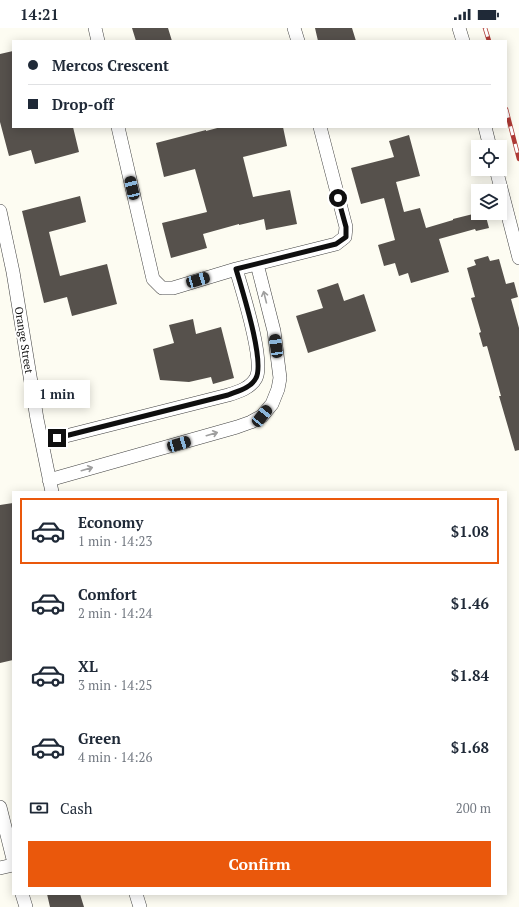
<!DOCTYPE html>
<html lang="en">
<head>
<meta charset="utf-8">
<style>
	body { margin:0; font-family:"PT Serif",serif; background:#f2f2f3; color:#1f2937; height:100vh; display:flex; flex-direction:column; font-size:15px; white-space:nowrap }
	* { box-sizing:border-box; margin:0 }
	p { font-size:13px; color:#747a83 }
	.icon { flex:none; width:22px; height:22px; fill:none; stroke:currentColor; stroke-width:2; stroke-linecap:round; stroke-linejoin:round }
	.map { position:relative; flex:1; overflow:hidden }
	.drawer { position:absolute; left:12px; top:463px; width:495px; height:404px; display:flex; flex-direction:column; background:#fff; border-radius:0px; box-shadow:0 2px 10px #0003 }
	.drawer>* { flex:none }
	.guide { position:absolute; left:12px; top:12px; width:495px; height:88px; border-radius:0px; box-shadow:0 2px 10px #0003; display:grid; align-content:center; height:88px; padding:0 16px; background:#fff }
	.controls { position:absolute; left:471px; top:112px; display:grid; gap:8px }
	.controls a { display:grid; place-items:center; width:36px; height:36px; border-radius:0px; background:#fff; box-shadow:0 2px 10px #0003; font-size:20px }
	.end { position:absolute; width:18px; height:18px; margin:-9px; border:5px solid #0f0f0f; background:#fff; box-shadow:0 0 0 2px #fff }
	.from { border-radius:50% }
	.bubble { position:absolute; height:28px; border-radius:0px; background:#fff; box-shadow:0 2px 10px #0003; font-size:13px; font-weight:700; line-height:28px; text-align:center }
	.car { position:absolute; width:12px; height:24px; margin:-12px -6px; border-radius:5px; box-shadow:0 0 3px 1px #0007; background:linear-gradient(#222 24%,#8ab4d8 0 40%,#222 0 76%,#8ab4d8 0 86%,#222 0) }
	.guide b { display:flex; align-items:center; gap:14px; height:38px; font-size:15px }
	.guide b+b { border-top:1px solid #e0e1e3 }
	.guide i { width:10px; height:10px; background:#1f2937 }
	ul { padding:7px 0 0; list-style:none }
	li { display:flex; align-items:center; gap:12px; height:66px; margin:0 8px 6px; padding:0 8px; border:2px solid transparent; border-radius:0px }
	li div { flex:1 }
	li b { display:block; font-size:15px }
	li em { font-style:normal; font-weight:700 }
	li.current { border-color:#ea580c }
	li>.icon { width:36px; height:36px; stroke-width:1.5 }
	.pay { display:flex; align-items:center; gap:10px; height:44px; padding:0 16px; font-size:15px }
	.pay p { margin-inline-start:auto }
	.button { display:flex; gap:8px; margin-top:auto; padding:8px 16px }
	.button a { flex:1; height:46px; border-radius:0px; background:#ea580c; color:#fff; font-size:16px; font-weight:700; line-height:46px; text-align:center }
	.status { display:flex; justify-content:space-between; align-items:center; height:28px; padding:0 20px; background:#fff; direction:ltr }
	.status svg { height:11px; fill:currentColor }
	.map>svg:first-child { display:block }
	.building { fill:#56514c }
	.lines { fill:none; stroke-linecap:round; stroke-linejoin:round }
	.street-casing { stroke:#424242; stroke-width:14 }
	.street { stroke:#fff; stroke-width:13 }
	.rail-casing { stroke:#af3b36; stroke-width:4.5 }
	.rail { stroke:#fff; stroke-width:3; stroke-dasharray:9; stroke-linecap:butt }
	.oneway { stroke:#9f9f9f }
	.route { stroke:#0f0f0f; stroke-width:5 }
	.labels { text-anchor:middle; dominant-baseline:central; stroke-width:4; stroke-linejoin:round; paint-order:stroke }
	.street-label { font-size:11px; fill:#0f0f0f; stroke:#fff }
</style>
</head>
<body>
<div class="status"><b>14:21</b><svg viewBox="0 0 49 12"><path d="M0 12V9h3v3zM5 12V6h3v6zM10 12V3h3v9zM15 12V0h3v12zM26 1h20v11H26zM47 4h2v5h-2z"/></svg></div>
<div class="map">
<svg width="519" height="879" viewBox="0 0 519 879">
	<rect width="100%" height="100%" fill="#fdfcf2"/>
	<path class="building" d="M 132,0 L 168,0 L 172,13 L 136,13 Z
		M 315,0 L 352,0 L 356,13 L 318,13 Z
		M 13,23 L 13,99 L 73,99 L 79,124 L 35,136 L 31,122 L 9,128 L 0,94 L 0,26 Z
		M 221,99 L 283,99 L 287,118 L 243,129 L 253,169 L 290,162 L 297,196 L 266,202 L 264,191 L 239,197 L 239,196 L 203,206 L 207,220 L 171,230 L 162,195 L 207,184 L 195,141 L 164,149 L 156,115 L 206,102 L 206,103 Z
		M 409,107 L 420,148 L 396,154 L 404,184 L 420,180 L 426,200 L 453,192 L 453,191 L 477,185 L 485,185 L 489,200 L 476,203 L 475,201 L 439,211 L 449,244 L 411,255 L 408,245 L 399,248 L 395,235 L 384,238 L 378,217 L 395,212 L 384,170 L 361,176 L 351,140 L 394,129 L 389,113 Z
		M 80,168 L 86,194 L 49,204 L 60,248 L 107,236 L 117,276 L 72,288 L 67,269 L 44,275 L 22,183 Z
		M 488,228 L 490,233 L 499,231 L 506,256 L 514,254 L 518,269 L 511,271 L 519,300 L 519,422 L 515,423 L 499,368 L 501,368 L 487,318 L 483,319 L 479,305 L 481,304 L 471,270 L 475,269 L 467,240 L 476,237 L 474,232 Z
		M 338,255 L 344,273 L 364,266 L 376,303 L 308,325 L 296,288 L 323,280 L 317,262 Z
		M 193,291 L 196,306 L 221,299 L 234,350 L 213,356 L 211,349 L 189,354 L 160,352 L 153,321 L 174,315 L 169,297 Z
		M 13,475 L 13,632 L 0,635 L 0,477 Z
		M 47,866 L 80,866 L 84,879 L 50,879 Z"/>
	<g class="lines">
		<g class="street-casing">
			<path id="street" d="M 95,0 L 98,13
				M 294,0 L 298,13
				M 459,0 L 463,13
				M 118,99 L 153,251 L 162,260 L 173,260 L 236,241 L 336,216 L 345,209 L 346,199 L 320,99
				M 485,99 L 490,119
				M 496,141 L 519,230
				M 0,183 L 13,244 L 37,391 L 52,464
				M 42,414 L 228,367 C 238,364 251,360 256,350 C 265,333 242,262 236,241
				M 49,452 L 237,399 L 251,394 L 262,388 L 272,376 L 278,361 L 280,350 L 274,303 L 257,236
				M 0,779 L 13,831
				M 0,840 L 13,837
				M 22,866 L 26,879
				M 136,866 L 140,879"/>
		</g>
		<use href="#street" class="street"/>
		<g class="rail-casing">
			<path id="rail" d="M 485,0 L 489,13
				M 506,81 L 519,131"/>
		</g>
		<use href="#rail" class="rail"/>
	</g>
	<defs><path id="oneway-shaft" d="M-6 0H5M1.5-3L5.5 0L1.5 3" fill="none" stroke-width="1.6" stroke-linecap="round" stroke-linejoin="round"/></defs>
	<g class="oneway">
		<use href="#oneway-shaft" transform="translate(265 269) rotate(-104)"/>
		<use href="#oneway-shaft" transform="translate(212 406) rotate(-16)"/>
		<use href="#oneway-shaft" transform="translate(87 441) rotate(-16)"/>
	</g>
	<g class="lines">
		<path class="route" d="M 57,410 L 228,367 C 238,363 251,360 256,350 C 265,333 242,262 236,241 L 336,216 L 346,209 L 346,199 L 338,170"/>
	</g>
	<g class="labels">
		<g class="street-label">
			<text transform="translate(24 312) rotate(81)">Orange Street</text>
		</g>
	</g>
</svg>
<div class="controls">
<a><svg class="icon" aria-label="locate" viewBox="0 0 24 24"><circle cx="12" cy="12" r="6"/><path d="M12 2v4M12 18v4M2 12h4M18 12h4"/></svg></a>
<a><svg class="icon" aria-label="layers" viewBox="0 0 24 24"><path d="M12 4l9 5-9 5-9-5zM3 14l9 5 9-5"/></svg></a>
</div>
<i class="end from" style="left:338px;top:170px"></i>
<i class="end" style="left:57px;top:410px"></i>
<div class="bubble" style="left:24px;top:352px;width:66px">1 min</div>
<i class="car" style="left:132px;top:160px;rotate:347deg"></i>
<i class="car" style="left:198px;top:252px;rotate:74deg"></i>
<i class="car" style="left:276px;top:318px;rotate:352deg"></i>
<i class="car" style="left:262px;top:388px;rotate:39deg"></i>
<i class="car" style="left:179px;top:416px;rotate:74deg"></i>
<div class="guide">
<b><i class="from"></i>Mercos Crescent</b>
<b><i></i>Drop-off</b>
</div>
<section class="drawer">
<ul>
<li class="current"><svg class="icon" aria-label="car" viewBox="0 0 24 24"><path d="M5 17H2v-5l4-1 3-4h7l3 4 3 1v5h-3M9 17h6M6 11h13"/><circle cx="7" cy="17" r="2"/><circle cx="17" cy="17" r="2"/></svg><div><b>Economy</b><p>1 min · 14:23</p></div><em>$1.08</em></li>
<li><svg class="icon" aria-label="car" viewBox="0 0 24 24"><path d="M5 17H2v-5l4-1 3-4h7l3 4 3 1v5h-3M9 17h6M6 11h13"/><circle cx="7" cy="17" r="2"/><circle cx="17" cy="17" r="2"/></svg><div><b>Comfort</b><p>2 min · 14:24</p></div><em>$1.46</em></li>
<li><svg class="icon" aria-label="car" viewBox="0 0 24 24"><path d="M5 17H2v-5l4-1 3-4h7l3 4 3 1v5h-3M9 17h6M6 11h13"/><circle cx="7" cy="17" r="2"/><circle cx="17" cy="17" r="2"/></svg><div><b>XL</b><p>3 min · 14:25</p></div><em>$1.84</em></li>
<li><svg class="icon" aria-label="car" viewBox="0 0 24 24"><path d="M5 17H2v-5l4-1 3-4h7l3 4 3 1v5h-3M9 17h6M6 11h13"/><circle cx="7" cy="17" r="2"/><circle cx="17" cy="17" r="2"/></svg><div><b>Green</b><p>4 min · 14:26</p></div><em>$1.68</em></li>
</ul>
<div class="pay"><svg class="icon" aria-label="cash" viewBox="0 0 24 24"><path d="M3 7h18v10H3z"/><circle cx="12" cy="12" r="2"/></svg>Cash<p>200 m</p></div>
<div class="button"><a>Confirm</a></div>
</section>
</div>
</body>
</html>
